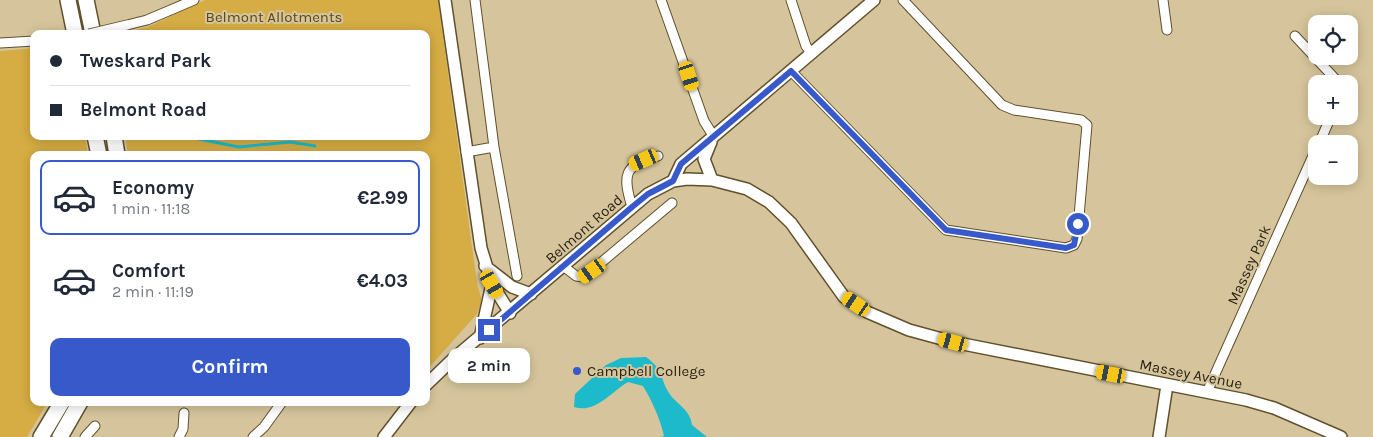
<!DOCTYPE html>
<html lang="en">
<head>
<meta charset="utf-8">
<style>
	body { margin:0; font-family:Karla,sans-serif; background:#f6f6f7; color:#1f2937; height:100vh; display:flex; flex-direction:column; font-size:19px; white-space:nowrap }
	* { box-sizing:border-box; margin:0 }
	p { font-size:16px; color:#747a83 }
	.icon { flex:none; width:28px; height:28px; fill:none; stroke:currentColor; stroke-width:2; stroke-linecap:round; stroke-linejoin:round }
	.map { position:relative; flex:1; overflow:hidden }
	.drawer { position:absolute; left:30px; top:151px; width:400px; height:255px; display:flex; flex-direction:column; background:#fff; border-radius:10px; box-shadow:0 2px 12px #0003 }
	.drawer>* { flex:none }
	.top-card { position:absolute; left:30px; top:30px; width:400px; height:110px; border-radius:10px; box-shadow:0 2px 12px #0003; display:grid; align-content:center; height:110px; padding:0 20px; background:#fff }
	.fabs { position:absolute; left:1308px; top:15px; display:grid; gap:10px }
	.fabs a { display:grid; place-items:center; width:50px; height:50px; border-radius:10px; background:#fff; box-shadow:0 2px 12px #0003; font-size:25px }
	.end { position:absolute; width:22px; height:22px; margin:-11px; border:6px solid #3759ca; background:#fff; box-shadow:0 0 0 2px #fff }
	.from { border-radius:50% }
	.bubble { position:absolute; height:35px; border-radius:10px; background:#fff; box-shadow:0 2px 12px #0003; font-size:16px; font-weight:700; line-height:35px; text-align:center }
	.car { position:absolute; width:15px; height:30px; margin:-15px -8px; border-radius:6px; box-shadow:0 0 4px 1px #0007; background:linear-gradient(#f5c518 24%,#345 0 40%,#f5c518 0 76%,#345 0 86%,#f5c518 0) }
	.top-card b { display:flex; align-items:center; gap:18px; height:48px; font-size:19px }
	.top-card b+b { border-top:1px solid #e0e1e3 }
	.top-card i { width:12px; height:12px; background:#1f2937 }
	ul { padding:9px 0 0; list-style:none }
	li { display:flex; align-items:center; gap:15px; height:75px; margin:0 10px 8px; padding:0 10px; border:2px solid transparent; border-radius:10px }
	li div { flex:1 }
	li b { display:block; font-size:19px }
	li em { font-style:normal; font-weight:700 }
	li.on { border-color:#3759ca }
	li>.icon { width:45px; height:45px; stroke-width:1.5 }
	.button { display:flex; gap:10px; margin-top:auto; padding:10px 20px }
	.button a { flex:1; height:58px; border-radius:10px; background:#3759ca; color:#fff; font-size:20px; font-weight:700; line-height:58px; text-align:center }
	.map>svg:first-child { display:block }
	.green { fill:#d6ad44 }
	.water { fill:#1cbacb }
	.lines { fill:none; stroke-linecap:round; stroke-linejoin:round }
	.stream { stroke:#1cbacb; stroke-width:3 }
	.street-casing { stroke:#60502b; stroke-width:11 }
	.secondary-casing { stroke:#60502b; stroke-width:14 }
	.highway-casing { stroke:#60502b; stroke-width:18 }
	.street { stroke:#fff; stroke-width:9 }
	.secondary { stroke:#fff; stroke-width:11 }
	.highway { stroke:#fff; stroke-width:15 }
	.street-bridge-casing { stroke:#60502b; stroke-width:11; stroke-linecap:butt }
	.street-bridge { stroke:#fff; stroke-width:9 }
	.route { stroke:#3759ca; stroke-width:6 }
	.poi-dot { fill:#3759ca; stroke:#d6c59c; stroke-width:2 }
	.labels { text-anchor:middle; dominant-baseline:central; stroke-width:4; stroke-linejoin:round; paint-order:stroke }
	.park-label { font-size:15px; fill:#5b4815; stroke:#d6c59c }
	.street-label { font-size:15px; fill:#292212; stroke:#d6c59c }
	.poi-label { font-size:15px; fill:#292212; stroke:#d6c59c; text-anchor:start }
</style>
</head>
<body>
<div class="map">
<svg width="1373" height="437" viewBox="0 0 1373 437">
	<rect width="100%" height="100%" fill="#d6c59c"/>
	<path class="green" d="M 205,0 L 438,0 L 477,283 L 482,301 L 476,315 L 426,371 L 426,155 L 128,155 L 125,136 L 426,136 L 426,34 L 121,34 L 150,26 Z
		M 34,48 L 34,136 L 85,136 L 88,155 L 34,155 L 34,402 L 47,403 L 27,437 L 0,437 L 0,51 Z"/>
	<path class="water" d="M 646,357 C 665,371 659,377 669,393 C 677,405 690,409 692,425 L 707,437 L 661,437 L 664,436 C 660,418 652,401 643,386 L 628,382 C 611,392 595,414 574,407 L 575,394 L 606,365 L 621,358 Z"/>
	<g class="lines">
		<path class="stream" d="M 184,136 L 239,147 L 290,142 L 315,146"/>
		<g class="street-casing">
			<path id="street" d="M 475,0 L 494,147 L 517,276
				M 661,0 L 704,121 L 714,137
				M 791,0 L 806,46 L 812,54
				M 1163,0 L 1167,30
				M 127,25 L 147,20 L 194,0
				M 1295,36 L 1340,84
				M 0,43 L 34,41
				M 791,71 L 946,230 L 1066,248 L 1074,245 L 1077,239 L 1087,125 L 1081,120 L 1014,110 L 1002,105 L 903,0
				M 1319,144 L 1331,116
				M 466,152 L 494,147
				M 632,207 C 622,174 624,165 658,156
				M 563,266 L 576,276 L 584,277 L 672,203
				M 1207,392 L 1316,149
				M 85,437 L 95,426
				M 179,437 L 183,429 L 184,413
				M 253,437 L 264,427 L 282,402"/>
		</g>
		<g class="secondary-casing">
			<path id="secondary" d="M 445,0 L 481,248 L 492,284 L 510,313
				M 711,142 L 704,159 L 712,180
				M 673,181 L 681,164 L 874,0
				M 485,266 L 512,287 L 531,294
				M 480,338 L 492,284
				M 426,385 L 453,359 L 648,194 L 673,181 L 687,179 L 712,180 L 747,189 L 769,202 L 791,223 L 844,297 L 867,312 L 909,330 L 953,342 L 1246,400 L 1274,408 L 1341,437
				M 384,437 L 411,402
				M 1159,437 L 1167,385"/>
		</g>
		<g class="highway-casing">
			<path id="highway" d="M 68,0 L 75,34
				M 86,0 L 93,34
				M 95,136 L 99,155
				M 114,136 L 117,155
				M 41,437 L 62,402
				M 60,437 L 80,402"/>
		</g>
		<use href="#street" class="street"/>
		<use href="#secondary" class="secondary"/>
		<use href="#highway" class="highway"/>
		<g class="street-bridge-casing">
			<path id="street-bridge" d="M 89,34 L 127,25"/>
		</g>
		<use href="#street-bridge" class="street-bridge"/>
	</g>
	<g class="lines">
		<path class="route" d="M 489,330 L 632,207 L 648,194 L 673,181 L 681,164 L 791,71 L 946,230 L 1066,248 L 1074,245 L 1078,224"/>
	</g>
	<circle class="poi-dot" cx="577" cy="371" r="5"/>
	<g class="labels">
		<g class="park-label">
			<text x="274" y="17">Belmont Allotments</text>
		</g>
		<g class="street-label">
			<text transform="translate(584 229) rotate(-41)">Belmont Road</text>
			<text transform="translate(1249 265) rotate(-66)">Massey Park</text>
			<text transform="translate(1191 374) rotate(11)">Massey Avenue</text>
		</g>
		<g class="poi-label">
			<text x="587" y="371">Campbell College</text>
		</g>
	</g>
</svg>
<div class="fabs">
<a><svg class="icon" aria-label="locate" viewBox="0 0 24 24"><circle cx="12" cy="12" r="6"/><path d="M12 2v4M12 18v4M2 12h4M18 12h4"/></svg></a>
<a>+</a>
<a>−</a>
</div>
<i class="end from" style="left:1078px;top:224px"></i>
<i class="end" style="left:489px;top:330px"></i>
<div class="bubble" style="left:448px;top:348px;width:82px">2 min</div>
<i class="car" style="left:689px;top:76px;rotate:162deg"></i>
<i class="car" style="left:644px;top:160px;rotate:247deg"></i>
<i class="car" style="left:592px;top:271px;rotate:235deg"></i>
<i class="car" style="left:492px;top:284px;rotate:150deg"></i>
<i class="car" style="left:856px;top:304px;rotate:304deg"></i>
<i class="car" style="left:953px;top:342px;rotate:285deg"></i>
<i class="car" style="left:1111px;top:374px;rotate:281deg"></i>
<div class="top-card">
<b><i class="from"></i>Tweskard Park</b>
<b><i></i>Belmont Road</b>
</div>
<section class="drawer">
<ul>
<li class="on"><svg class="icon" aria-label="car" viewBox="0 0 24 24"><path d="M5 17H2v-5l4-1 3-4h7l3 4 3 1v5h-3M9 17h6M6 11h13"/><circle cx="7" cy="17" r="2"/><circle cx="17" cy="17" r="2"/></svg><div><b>Economy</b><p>1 min · 11:18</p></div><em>€2.99</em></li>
<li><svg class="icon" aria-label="car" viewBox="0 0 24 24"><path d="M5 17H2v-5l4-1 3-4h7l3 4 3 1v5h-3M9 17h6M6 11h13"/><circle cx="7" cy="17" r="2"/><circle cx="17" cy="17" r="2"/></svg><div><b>Comfort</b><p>2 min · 11:19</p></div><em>€4.03</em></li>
</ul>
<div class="button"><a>Confirm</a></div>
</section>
</div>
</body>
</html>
